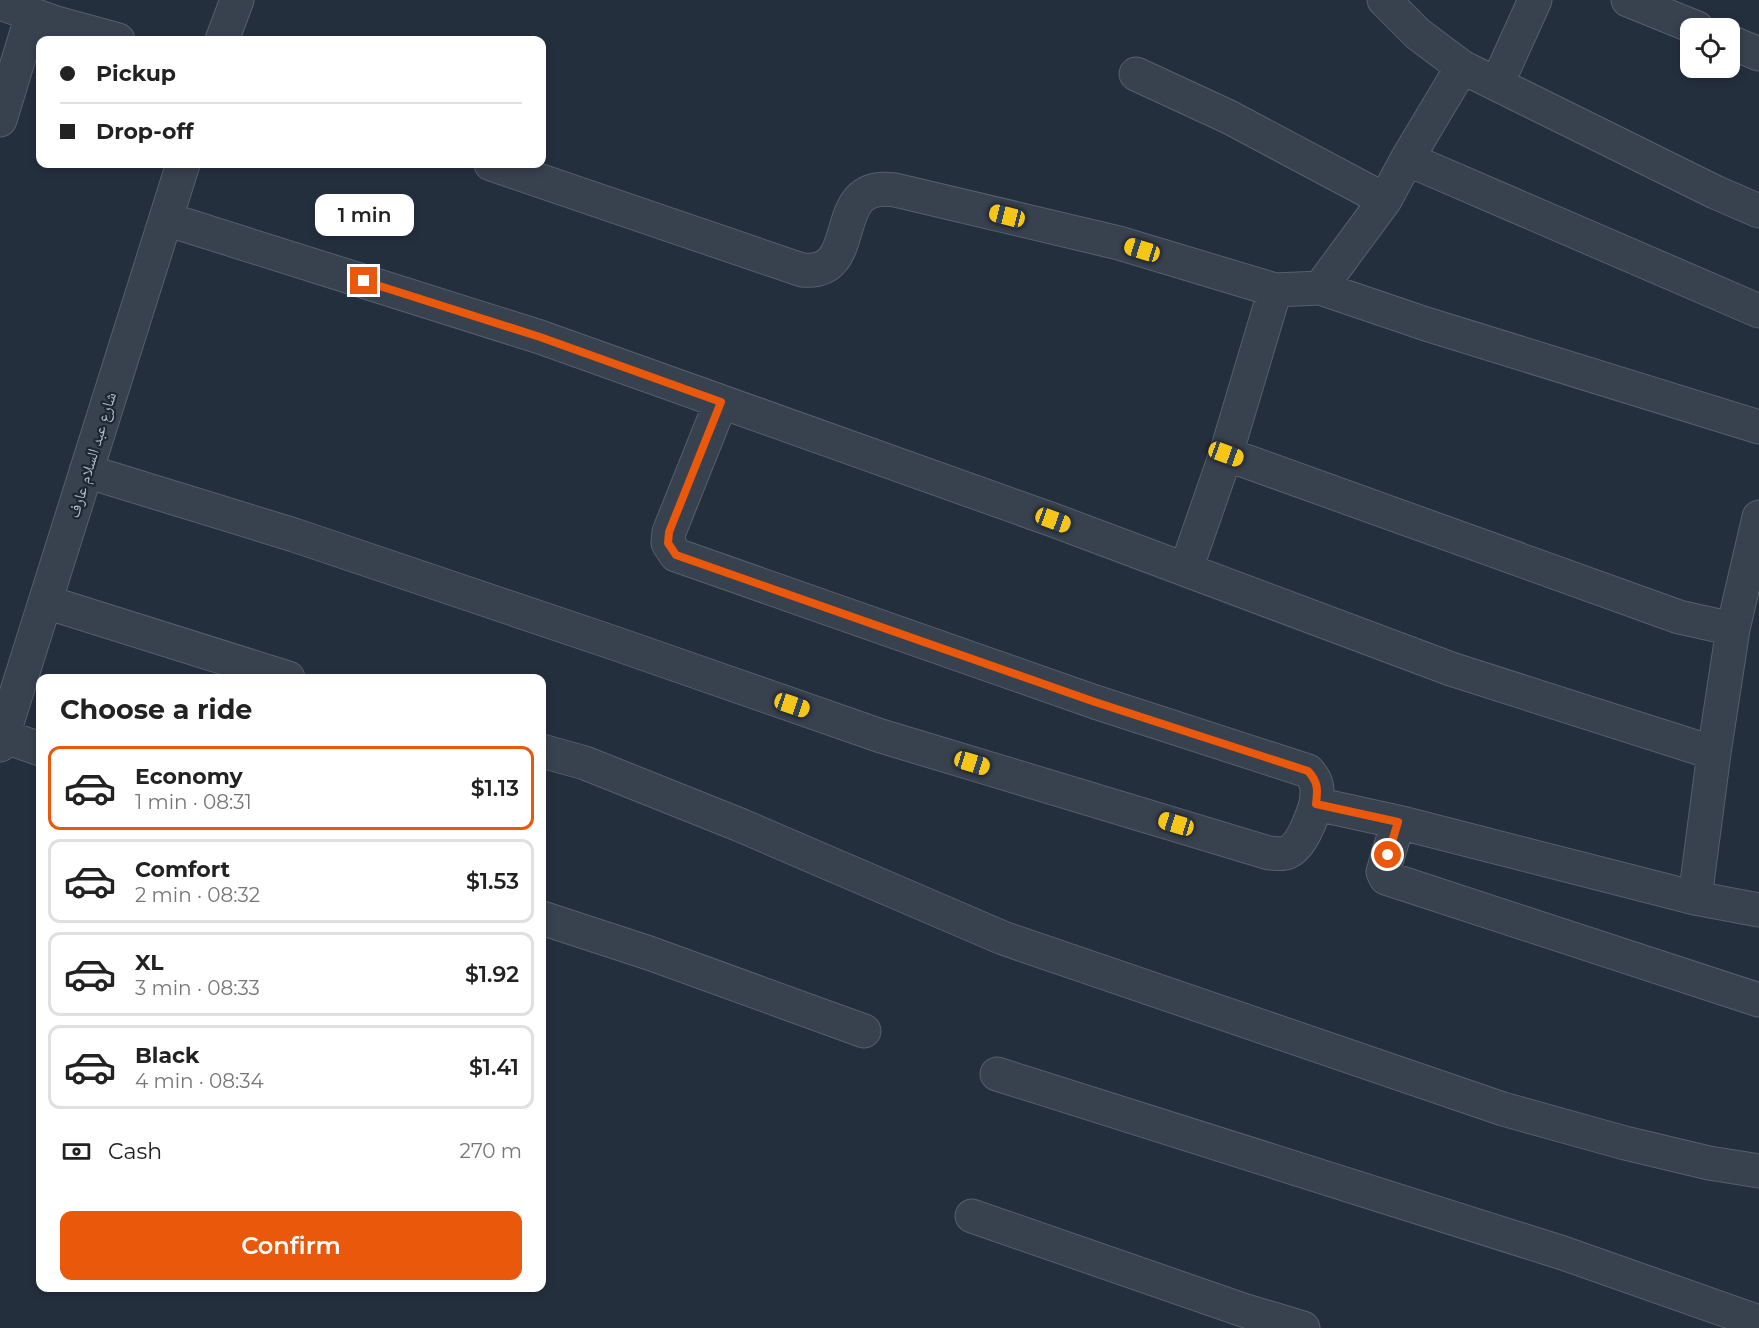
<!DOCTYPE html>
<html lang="en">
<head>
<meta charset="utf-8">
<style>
	body { margin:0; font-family:Montserrat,"Noto Naskh Arabic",sans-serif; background:#f6f6f6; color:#222; height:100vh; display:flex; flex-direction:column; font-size:22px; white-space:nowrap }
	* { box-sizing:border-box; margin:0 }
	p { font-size:20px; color:#767676 }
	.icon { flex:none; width:33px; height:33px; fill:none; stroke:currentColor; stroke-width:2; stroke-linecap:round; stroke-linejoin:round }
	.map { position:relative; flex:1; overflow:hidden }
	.panel { position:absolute; left:36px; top:674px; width:510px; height:618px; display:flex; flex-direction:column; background:#fff; border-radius:12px; box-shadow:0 3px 9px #0003 }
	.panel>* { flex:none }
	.guide { position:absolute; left:36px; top:36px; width:510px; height:132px; border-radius:12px; box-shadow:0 3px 9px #0003; display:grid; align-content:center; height:132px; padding:0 24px; background:#fff }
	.buttons { position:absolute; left:1680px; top:18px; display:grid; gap:12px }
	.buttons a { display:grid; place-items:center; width:60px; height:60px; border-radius:12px; background:#fff; box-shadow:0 3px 9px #0003; font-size:30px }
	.end { position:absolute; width:27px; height:27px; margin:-14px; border:8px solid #ea580c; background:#fff; box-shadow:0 0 0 3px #fff }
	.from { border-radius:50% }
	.bubble { position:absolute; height:42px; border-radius:12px; background:#fff; box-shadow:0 3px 9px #0003; font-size:20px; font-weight:600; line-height:42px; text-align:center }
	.car { position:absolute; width:18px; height:36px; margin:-18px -9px; border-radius:8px; box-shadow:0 0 4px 2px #0007; background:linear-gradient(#f5c518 24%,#345 0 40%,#f5c518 0 76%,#345 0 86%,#f5c518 0) }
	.guide b { display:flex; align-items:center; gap:21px; height:57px; font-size:22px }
	.guide b+b { border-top:2px solid #e0e0e0 }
	.guide i { width:15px; height:15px; background:#222 }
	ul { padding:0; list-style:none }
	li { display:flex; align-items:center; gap:18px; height:84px; margin:0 12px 9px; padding:0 12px; border:3px solid #e0e0e0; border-radius:12px }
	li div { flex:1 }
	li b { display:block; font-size:22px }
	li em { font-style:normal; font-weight:600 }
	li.current { border-color:#ea580c }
	li>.icon { width:54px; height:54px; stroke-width:1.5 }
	h2 { padding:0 24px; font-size:27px; line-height:72px }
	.pay { display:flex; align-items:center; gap:15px; height:66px; padding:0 24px; font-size:22px }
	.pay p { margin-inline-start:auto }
	.primary-button { display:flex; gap:12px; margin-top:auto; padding:12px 24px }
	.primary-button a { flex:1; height:69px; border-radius:12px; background:#ea580c; color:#fff; font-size:24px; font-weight:600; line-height:69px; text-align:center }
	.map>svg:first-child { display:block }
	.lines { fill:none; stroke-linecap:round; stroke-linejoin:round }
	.minor-casing { stroke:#565f6c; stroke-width:35 }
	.minor { stroke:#38414e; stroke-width:33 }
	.route { stroke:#ea580c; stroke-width:8 }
	.labels { text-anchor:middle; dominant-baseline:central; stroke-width:4.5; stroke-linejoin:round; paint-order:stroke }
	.street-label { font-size:16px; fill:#b4bcc9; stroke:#1d2633 }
</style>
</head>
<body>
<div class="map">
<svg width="1759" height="1328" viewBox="0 0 1759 1328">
	<rect width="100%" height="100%" fill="#242f3e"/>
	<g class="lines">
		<g class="minor-casing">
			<path id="minor" d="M 1384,0 L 1418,34 L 1462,67 L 1715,192 L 1759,211
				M 1628,0 L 1697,28
				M 0,3 L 56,23 L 118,40
				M 222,40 L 237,0
				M 1730,42 L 1759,54
				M 1136,74 L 1229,117 L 1385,200
				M 1497,84 L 1535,0
				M 0,120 L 32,15
				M 1407,159 L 1759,311
				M 491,164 L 802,270 C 866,277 824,179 895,190 L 1119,243 L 1275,290 L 1320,288 L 1426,324 L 1759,427
				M 166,219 L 540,337 L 1053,520 L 1451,669 L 1714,753
				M 1320,288 L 1385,200 L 1407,159 L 1462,67
				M 721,402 L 669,532 L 668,543 L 676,555 L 1095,702 L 1308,771 C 1318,782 1318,789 1316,804
				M 1226,454 L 1679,617 L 1733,629 L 1759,517
				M 86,471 L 294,535 L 614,643 L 881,736 L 1269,853 C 1275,853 1282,855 1288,852 C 1302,846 1312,817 1316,804 L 1398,822 L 1695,898 L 1759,910
				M 1186,569 L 1226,454 L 1275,290
				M 46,602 L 288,678
				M 3,736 L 40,749
				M 0,745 L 183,164
				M 542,751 L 585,763 L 740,825 L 1003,938 L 1503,1109 L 1625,1143 L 1709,1163 L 1759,1171
				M 1398,822 L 1383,872 L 1386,878 L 1759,1000
				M 1695,898 L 1714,753 L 1733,629
				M 542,918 L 649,953 L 864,1031
				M 997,1074 L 1563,1253 L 1759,1322
				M 972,1216 L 1243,1310 L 1303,1328"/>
		</g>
		<use href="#minor" class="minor"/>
	</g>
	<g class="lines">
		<path class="route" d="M 364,281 L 540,337 L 721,402 L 669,532 L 668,543 L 676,555 L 1095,702 L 1308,771 C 1318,782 1318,789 1316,804 L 1398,822 L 1388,855"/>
	</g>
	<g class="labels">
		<g class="street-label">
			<text transform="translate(92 455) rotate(-73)">شارع عبد السلام عارف</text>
		</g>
	</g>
</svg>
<div class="buttons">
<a><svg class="icon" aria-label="locate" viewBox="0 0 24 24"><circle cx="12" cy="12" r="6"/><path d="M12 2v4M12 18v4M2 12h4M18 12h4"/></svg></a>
</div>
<i class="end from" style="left:1388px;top:855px"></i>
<i class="end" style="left:364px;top:281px"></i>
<div class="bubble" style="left:315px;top:194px;width:99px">1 min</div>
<i class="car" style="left:1007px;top:216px;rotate:284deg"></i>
<i class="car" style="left:1142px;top:250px;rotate:287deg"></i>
<i class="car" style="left:1226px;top:454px;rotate:110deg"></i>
<i class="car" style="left:1053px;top:520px;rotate:110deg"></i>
<i class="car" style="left:792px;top:705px;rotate:109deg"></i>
<i class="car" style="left:972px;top:763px;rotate:107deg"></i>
<i class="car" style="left:1176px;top:824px;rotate:287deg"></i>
<div class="guide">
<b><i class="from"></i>Pickup</b>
<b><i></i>Drop-off</b>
</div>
<section class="panel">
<h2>Choose a ride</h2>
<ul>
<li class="current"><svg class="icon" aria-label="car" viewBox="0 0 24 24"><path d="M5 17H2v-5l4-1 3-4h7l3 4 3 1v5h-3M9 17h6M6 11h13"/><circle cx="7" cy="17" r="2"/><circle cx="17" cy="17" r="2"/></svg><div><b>Economy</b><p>1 min · 08:31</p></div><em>$1.13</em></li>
<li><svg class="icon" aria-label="car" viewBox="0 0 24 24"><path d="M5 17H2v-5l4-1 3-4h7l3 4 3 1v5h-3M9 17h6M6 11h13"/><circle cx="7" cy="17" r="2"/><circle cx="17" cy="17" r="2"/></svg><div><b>Comfort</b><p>2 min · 08:32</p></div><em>$1.53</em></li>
<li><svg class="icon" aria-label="car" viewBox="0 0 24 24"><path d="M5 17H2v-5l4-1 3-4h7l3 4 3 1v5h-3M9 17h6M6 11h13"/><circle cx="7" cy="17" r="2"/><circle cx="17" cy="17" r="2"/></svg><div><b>XL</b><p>3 min · 08:33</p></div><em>$1.92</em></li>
<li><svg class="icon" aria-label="car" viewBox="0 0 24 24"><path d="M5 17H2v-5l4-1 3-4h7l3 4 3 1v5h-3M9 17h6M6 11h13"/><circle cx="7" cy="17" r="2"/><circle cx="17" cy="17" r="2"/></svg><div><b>Black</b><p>4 min · 08:34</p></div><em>$1.41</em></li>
</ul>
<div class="pay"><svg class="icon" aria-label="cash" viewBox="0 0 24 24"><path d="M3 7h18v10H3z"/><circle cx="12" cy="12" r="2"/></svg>Cash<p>270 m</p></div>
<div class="primary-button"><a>Confirm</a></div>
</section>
</div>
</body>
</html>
